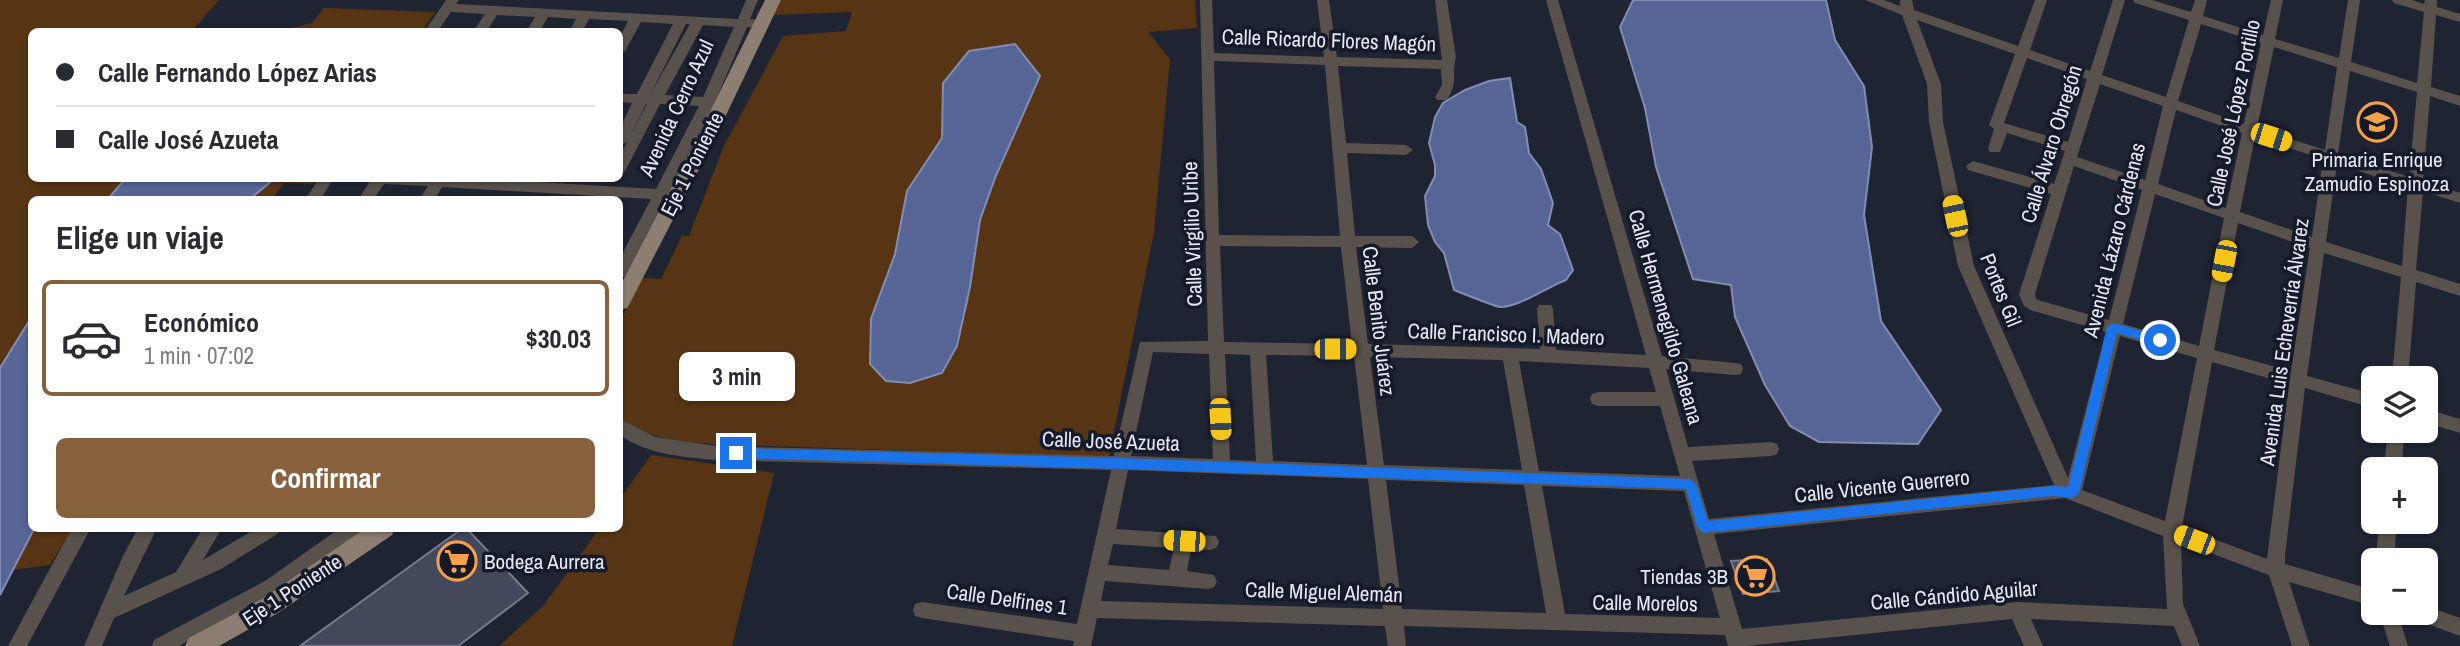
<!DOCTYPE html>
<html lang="es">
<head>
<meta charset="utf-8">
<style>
	body { margin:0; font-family:"Archivo Narrow",sans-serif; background:#f7f7f7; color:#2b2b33; height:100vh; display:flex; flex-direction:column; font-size:26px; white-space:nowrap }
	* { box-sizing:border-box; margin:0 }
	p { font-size:23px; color:#7c7c81 }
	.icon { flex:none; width:38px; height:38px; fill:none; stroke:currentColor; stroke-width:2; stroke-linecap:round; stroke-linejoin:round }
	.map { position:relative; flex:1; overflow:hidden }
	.side { position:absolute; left:28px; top:196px; width:595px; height:336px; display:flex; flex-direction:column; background:#fff; border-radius:10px; box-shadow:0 2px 5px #0004 }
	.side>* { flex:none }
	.hud { position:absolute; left:28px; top:28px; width:595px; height:154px; border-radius:10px; box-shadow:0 2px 5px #0004; display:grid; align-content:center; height:154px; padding:0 28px; background:#fff }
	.controls { position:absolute; left:2361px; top:366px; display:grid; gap:14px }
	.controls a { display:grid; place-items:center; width:77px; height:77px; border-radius:10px; background:#fff; box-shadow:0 2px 5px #0004; font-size:35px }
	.end { position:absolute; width:32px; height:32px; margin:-16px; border:9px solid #1a73e8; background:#fff; box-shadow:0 0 0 4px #fff }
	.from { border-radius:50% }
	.bubble { position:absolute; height:49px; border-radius:10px; background:#fff; box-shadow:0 2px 5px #0004; font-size:23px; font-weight:700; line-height:49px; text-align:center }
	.car { position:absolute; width:21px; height:42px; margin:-21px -10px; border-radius:9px; box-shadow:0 0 5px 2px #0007; background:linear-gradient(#f5c518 24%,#345 0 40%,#f5c518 0 76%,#345 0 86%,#f5c518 0) }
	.hud b { display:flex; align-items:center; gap:24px; height:66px; font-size:26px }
	.hud b+b { border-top:2px solid #e1e1e2 }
	.hud i { width:18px; height:18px; background:#2b2b33 }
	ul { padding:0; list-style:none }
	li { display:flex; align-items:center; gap:21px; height:116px; margin:0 14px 10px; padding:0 14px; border:4px solid transparent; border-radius:10px }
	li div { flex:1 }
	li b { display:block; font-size:26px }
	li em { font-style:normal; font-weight:700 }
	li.current { border-color:#87603d }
	li>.icon { width:63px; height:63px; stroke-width:1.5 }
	h2 { padding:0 28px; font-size:32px; line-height:84px }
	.cta { display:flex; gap:14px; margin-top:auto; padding:14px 28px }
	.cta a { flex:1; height:80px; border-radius:10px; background:#87603d; color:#fff; font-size:28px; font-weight:700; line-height:80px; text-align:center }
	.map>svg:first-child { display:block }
	.green { fill:#573514 }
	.water { fill:#566596; stroke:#818db2; stroke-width:2 }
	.building { fill:#43485a; stroke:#757b8e; stroke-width:2 }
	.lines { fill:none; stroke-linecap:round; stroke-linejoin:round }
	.minor { fill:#59524c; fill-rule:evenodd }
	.major { fill:#8d7e72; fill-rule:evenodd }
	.route { fill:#1a73e8 }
	.labels { text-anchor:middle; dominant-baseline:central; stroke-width:7; stroke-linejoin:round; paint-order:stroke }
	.street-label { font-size:21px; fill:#e6e9f4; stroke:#151a29 }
	.poi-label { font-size:21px; fill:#e6e9f4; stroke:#151a29 }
</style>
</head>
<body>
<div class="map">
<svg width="2460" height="646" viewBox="0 0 2460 646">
	<rect width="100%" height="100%" fill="#1f2433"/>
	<path class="green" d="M 0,0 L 219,0 L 192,31 L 32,32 L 32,178 L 317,179 L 313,184 L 284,183 L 272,199 L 32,200 L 32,528 L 72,529 L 50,565 L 13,570 L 0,594 Z
		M 777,0 L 1195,0 L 1197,28 L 1148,32 L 1170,59 L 1154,232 L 1109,457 L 711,444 C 675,440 648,440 620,418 L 620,322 L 641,278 L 661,279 L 682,236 L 689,236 L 723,148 L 783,36 L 846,31 L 852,12 L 773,15 Z
		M 324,8 L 435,12 L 422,31 L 280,31 L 312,23 Z
		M 651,455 L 774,473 L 732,646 L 499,646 L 544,605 L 599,529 L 620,528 L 620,499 Z"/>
	<path class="water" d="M 1633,0 L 1826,0 L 1835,40 L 1864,86 L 1872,147 L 1864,215 L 1881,321 L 1941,410 L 1918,444 L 1819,442 L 1790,426 L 1765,385 L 1735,317 L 1731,285 L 1693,279 L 1656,167 L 1645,108 L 1620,27 Z
		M 1015,44 L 1040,76 L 995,178 L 980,220 L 970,287 L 957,346 L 942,373 L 910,383 L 886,381 L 870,364 L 871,319 L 895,254 L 907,191 L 942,138 L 943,83 L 969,51 Z
		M 1510,78 L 1517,122 L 1525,127 L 1529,153 L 1541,169 L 1553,203 L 1548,225 L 1560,234 L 1573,270 L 1566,280 C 1549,286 1517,308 1500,307 C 1493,306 1462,293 1454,290 L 1444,253 L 1435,242 L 1428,225 L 1425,196 L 1435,176 L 1435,165 L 1429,143 L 1435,117 L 1443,103 L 1465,90 L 1489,81 Z
		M 125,179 L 125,178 L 274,179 L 250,199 L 108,199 Z
		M 31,318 L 32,528 L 34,529 L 0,595 L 0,368 Z"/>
	<path class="building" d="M 463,528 L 466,528 L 528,593 L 458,646 L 300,646 Z
		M 1767,559 L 1779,591 L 1743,594 L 1731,561 Z"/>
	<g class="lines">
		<path class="minor" d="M 446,0 L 459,0 L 456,4 L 738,19 L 746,0 L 758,0 L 750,19 L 763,20 L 769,24 L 763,28 L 747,27 L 715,102 L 625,276 L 620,278 L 620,258 L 651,199 L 442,187 L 434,200 L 419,200 L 428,186 L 384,184 L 373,200 L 358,200 L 369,183 L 363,178 L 472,178 L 656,189 L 699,106 L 660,104 L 625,171 L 620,172 L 620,155 L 627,142 L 620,146 L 620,128 L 632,103 L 620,102 L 620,94 L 637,94 L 673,24 L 641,22 L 625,51 L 620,52 L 620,37 L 628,21 L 589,19 L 582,32 L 569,32 L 576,19 L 548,17 L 539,32 L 526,32 L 535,17 L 497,15 L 486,32 L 473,32 L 485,14 L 451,12 L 437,32 L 424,32 ZM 686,24 L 690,24 L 650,95 ZM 703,25 L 734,27 L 703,97 L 665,95 ZM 646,104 L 647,104 L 628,140 Z
			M 1200,0 L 1212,0 L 1214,53 L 1324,57 L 1317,0 L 1329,0 L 1337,57 L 1442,60 L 1435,0 L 1447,0 L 1456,57 C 1451,77 1459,80 1447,100 L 1437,100 L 1435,97 L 1442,85 L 1441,69 L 1338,66 L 1346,143 L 1406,145 L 1413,150 L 1406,155 L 1347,153 L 1355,236 L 1412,236 L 1419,242 L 1412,248 L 1356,247 L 1368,344 L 1540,349 L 1537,309 L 1539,305 L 1551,305 L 1553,309 L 1556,350 L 1646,355 L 1546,0 L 1558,0 L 1662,356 L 1735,363 L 1741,364 L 1743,369 L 1741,374 L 1735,375 L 1666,369 L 1688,447 L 1771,442 L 1777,444 L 1779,449 L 1777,454 L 1771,456 L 1692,461 L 1709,519 L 2054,485 L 1958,266 L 1929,122 L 1927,84 L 1902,15 L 1865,0 L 1884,0 L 1900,6 L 1900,0 L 1912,0 L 1914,10 L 2018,46 L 2035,0 L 2047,0 L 2030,50 L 2090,71 L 2113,0 L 2125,0 L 2102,75 L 2166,97 L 2189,20 L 2135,3 L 2133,0 L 2152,0 L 2191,12 L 2195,0 L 2207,0 L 2203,16 L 2263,35 L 2271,0 L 2283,0 L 2275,39 L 2339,58 L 2348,0 L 2360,0 L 2351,62 L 2417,83 L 2424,12 L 2394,3 L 2392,0 L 2412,0 L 2424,4 L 2425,0 L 2437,0 L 2437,7 L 2460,14 L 2460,22 L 2436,15 L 2431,87 L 2460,96 L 2460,106 L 2430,96 L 2423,181 L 2460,193 L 2460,203 L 2423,191 L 2416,270 L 2460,284 L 2460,296 L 2416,282 L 2408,378 L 2392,378 L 2401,277 L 2324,253 L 2307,376 L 2373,394 L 2373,408 L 2305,388 L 2285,555 L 2285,564 L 2373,590 L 2373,606 L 2289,582 L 2310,646 L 2292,646 L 2269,575 L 2181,542 L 2183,604 L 2200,646 L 2182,646 L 2174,626 L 2031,619 L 2043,646 L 2024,646 L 2012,619 L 1746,646 L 1728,646 L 1725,635 L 1404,626 L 1406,646 L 1388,646 L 1385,626 L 1097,618 L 1091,646 L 1073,646 L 1074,641 L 922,618 L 915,616 L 913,610 L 915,604 L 922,602 L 1077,624 L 1111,470 L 717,460 C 684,457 648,455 620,435 L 620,419 L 655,437 L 717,446 L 1114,456 L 1140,342 L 1208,341 ZM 1917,20 L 2015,54 L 1989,125 L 1994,129 L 1988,149 L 1990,152 L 2000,152 L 2007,133 L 2065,151 L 2054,184 L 1973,161 L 1966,166 L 1968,170 L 2051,194 L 2019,294 L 2024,306 L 2030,310 L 2106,332 L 2068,478 L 1974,266 L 1943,122 L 1941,84 ZM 2201,24 L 2261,43 L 2244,124 L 2178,101 ZM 2274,47 L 2337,67 L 2325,150 L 2257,128 ZM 2027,58 L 2087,79 L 2068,142 L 2004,123 ZM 1214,61 L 1325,65 L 1340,236 L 1219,235 ZM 2350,71 L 2417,92 L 2409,177 L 2338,154 ZM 2100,84 L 2163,106 L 2145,180 L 2077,157 ZM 2176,110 L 2242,133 L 2226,208 L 2158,184 ZM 2255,137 L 2323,159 L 2312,237 L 2240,212 ZM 2337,164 L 2408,187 L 2402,266 L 2326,242 ZM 2074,166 L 2142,190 L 2109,320 L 2041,301 L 2036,299 L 2035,294 ZM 2155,194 L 2224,218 L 2199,346 L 2123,324 ZM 2238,223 L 2310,248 L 2291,371 L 2214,350 ZM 1220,246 L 1341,247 L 1352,344 L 1224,342 ZM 2120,336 L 2197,358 L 2165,521 L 2082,490 ZM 1153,352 L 1209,354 L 1213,459 L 1131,456 ZM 1225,354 L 1250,355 L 1256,461 L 1230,460 ZM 1266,355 L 1354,356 L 1367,465 L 1273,461 ZM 1370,357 L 1503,360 L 1522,470 L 1384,465 ZM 1519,361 L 1649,368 L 1656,392 L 1598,392 L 1592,394 L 1590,399 L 1592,404 L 1598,406 L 1660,406 L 1680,476 L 1539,471 ZM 2212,362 L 2289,384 L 2267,559 L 2182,527 ZM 1128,470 L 1368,479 L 1383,609 L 1101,601 L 1105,581 L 1208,589 L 1214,587 L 1217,581 L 1214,575 L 1187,571 L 1191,549 L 1210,550 L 1216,548 L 1219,542 L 1216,536 L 1116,529 ZM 1386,480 L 1524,485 L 1546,613 L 1402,609 ZM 1542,486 L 1684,491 L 1720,618 L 1565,614 ZM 2065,498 L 2163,536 L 2167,609 L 2017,602 L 1742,629 L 1714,534 ZM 1113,544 L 1174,548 L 1169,570 L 1108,565 Z
			M 319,178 L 334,178 L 320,200 L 305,200 Z
			M 2426,409 L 2460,419 L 2460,433 L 2426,423 Z
			M 2388,430 L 2404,430 L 2402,469 L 2384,469 Z
			M 2379,522 L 2397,522 L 2394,560 L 2376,560 Z
			M 72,528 L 91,528 L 27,646 L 8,646 Z
			M 138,528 L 157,528 L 124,596 L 176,572 L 203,528 L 222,528 L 203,560 L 257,528 L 282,528 L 279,533 L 221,569 L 114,618 L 102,646 L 84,646 L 123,556 Z
			M 340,528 L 364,528 L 361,533 L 277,593 L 179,646 L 152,646 L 154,640 L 265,581 Z
			M 2426,606 L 2460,618 L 2460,636 L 2411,618 L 2409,612 L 2426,612 Z
			M 2379,612 L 2397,612 L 2408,646 L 2390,646 Z"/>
		<path class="major" d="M 765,0 L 781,0 L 717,134 L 630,303 L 627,308 L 620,310 L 620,286 L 699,134 Z
			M 366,528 L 395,528 L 392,535 L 278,613 L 219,646 L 185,646 L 189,638 L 262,599 Z"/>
	</g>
	<path class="route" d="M 2113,323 L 2164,337 L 2165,340 L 2160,345 L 2117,333 L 2079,493 L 2073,498 L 2053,496 L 1704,533 L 1697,527 L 1686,489 L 1120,469 L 736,458 L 730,453 L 736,448 L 1120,458 L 1690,479 L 1696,484 L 1708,521 L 2053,486 L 2068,487 L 2107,327 Z"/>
	<defs>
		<g id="school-ring" transform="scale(2.0125)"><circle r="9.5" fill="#151a29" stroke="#f8a14a" stroke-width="1.5"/><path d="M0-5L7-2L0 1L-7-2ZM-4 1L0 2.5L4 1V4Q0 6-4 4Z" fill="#f8a14a"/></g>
		<g id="supermarket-ring" transform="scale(2.0125)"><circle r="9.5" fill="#151a29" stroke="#f8a14a" stroke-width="1.5"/><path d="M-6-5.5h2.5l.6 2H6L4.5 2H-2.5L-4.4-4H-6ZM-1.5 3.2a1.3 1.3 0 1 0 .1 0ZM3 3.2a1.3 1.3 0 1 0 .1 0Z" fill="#f8a14a"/></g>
	</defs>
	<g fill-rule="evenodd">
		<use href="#school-ring" x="2377" y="122"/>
		<use href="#supermarket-ring" x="457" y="561"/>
		<use href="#supermarket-ring" x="1755" y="576"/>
	</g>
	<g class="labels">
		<g class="street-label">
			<text transform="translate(1329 40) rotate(2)">Calle Ricardo Flores Magón</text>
			<text transform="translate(676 108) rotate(-65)">Avenida Cerro Azul</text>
			<text transform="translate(2233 113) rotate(-78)">Calle José López Portillo</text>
			<text transform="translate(2051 144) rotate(-73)">Calle Álvaro Obregón</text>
			<text transform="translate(692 164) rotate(-63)">Eje 1 Poniente</text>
			<text transform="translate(1192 234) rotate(-92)">Calle Virgilio Uribe</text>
			<text transform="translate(2114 240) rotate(-76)">Avenida Lázaro Cárdenas</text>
			<text transform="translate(2001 290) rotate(68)">Portes Gil</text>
			<text transform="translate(1666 317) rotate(74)">Calle Hermenegildo Galeana</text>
			<text transform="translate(1379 321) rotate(83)">Calle Benito Juárez</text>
			<text transform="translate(1506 334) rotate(2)">Calle Francisco I. Madero</text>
			<text transform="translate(2284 342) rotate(-82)">Avenida Luis Echeverría Álvarez</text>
			<text transform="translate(1111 441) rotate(2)">Calle José Azueta</text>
			<text transform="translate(1882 486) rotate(-6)">Calle Vicente Guerrero</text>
			<text transform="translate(292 590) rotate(-33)">Eje 1 Poniente</text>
			<text transform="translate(1324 592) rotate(2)">Calle Miguel Alemán</text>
			<text transform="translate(1954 595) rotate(-5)">Calle Cándido Aguilar</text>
			<text transform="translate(1007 599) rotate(8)">Calle Delfines 1</text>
			<text transform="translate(1645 603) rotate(1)">Calle Morelos</text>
		</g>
		<g class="poi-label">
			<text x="2377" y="159">Primaria Enrique<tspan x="2377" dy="24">Zamudio Espinoza</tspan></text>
			<text x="484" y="561" text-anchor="start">Bodega Aurrera</text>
			<text x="1728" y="576" text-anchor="end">Tiendas 3B</text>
		</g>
	</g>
</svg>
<div class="controls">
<a><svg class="icon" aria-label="layers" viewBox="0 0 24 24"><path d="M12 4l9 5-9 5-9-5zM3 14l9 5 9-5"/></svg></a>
<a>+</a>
<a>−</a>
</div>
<i class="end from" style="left:2160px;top:340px"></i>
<i class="end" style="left:736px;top:453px"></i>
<div class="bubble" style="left:679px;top:352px;width:116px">3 min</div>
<i class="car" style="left:2271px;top:137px;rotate:108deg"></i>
<i class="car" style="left:1955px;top:216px;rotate:348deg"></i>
<i class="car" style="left:2224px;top:261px;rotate:191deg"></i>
<i class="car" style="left:1335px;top:349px;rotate:90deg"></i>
<i class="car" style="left:1220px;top:419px;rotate:177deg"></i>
<i class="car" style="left:2194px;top:540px;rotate:291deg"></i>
<i class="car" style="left:1184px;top:541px;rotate:273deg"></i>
<div class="hud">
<b><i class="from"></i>Calle Fernando López Arias</b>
<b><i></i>Calle José Azueta</b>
</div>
<section class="side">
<h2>Elige un viaje</h2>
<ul>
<li class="current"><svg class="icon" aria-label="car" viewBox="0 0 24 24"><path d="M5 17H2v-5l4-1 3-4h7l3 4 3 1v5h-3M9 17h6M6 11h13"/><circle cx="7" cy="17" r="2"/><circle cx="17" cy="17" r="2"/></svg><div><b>Económico</b><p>1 min · 07:02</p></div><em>$30.03</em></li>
</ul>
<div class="cta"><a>Confirmar</a></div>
</section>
</div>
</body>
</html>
